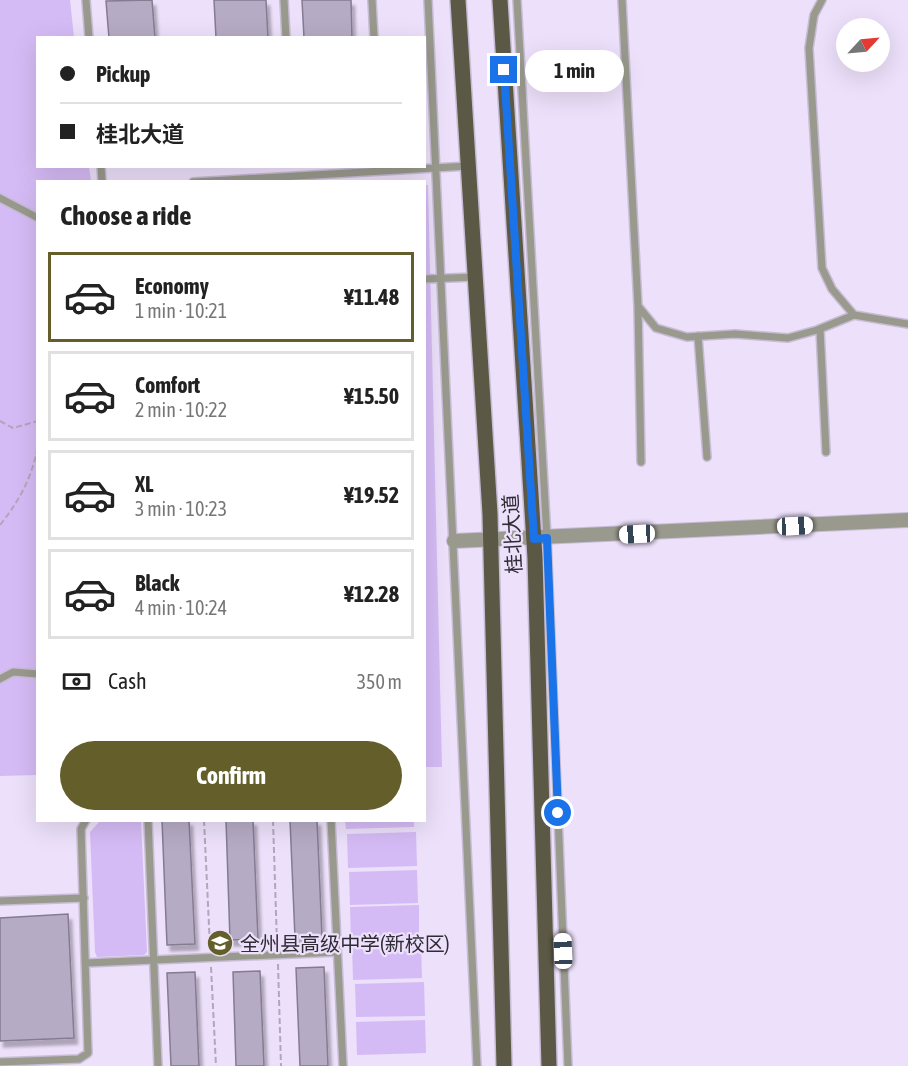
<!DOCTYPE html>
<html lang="en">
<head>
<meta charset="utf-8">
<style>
	body { margin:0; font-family:"Asap Condensed","Noto Sans SC",sans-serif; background:#f6f6f6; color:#222; height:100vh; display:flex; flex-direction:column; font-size:22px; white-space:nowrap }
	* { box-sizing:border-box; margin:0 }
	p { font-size:20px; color:#767676 }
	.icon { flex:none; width:33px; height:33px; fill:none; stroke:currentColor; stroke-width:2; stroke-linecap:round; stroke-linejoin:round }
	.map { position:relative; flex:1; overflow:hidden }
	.sheet { position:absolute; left:36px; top:180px; width:390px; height:642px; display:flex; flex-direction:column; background:#fff; border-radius:0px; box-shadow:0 6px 24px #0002 }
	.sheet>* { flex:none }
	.banner { position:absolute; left:36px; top:36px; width:390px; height:132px; border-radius:0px; box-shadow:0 6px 24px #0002; display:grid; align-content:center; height:132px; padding:0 24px; background:#fff }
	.needle { width:39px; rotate:64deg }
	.controls { position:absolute; left:836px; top:18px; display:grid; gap:12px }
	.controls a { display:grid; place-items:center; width:54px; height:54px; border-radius:50%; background:#fff; box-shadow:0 6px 24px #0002; font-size:30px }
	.end { position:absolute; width:27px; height:27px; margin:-14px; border:8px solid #1a73e8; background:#fff; box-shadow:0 0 0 3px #fff }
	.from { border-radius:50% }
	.bubble { position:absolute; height:42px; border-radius:21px; background:#fff; box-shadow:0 6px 24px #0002; font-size:20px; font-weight:700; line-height:42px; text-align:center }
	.car { position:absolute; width:18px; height:36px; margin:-18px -9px; border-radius:8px; box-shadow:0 0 4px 2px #0007; background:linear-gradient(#fff 24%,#345 0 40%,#fff 0 76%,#345 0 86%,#fff 0) }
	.banner b { display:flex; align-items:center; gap:21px; height:57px; font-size:22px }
	.banner b+b { border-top:2px solid #e0e0e0 }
	.banner i { width:15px; height:15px; background:#222 }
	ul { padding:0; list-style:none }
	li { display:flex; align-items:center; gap:18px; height:90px; margin:0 12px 9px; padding:0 12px; border:3px solid #e0e0e0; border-radius:0px }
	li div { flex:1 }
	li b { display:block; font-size:22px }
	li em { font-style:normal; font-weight:700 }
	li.selected { border-color:#635e2a }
	li>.icon { width:54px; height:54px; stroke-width:1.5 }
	h2 { padding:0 24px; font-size:27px; line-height:72px }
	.pay { display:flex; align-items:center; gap:15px; height:66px; padding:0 24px; font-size:22px }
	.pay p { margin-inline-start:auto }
	.primary-button { display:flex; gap:12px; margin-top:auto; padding:12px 24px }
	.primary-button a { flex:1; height:69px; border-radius:36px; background:#635e2a; color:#fff; font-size:24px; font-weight:700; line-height:69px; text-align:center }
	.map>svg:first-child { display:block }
	.green { fill:#d5bbf5 }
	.building { fill:#b6abc4; stroke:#857b92; stroke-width:1.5; filter:url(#shadow) }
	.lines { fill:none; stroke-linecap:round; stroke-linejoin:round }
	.lane-casing { stroke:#c6bcd3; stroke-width:10 }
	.street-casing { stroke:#c6bcd3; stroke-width:16 }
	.primary-casing { stroke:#c6bcd3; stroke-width:18 }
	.path { stroke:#b1a7bc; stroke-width:2; stroke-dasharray:6 3; stroke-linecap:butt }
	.lane { stroke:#99998d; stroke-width:7 }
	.street { stroke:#99998d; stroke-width:14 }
	.primary { stroke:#5b5945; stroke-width:15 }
	.route { stroke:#1a73e8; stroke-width:8 }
	.labels { text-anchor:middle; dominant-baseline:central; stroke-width:4.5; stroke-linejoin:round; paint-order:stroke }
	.street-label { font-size:20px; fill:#302c36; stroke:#ece0fa }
	.poi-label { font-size:20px; fill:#302c36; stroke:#ece0fa; text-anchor:start }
</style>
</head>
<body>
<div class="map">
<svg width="908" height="1066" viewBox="0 0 908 1066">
	<defs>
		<filter id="shadow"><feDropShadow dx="3.5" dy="6" stdDeviation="1.5" flood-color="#0004"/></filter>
	</defs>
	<rect width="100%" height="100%" fill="#ece0fa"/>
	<path class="green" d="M 0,0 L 70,0 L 74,37 L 38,38 L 38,166 L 89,167 L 91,181 L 38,182 L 37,775 L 0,776 Z
		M 424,185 L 428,185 L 442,767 L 425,767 Z
		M 100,821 L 141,821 L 147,952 L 144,955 L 97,957 L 95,952 L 90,832 Z
		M 345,821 L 414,821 L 414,827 L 346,829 Z
		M 416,832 L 417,866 L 348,868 L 347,834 Z
		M 417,870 L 418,903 L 350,905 L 349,872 Z
		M 419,905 L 419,939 L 351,941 L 350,907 Z
		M 421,944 L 422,978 L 353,980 L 352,947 Z
		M 424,982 L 425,1016 L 356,1017 L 355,984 Z
		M 425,1020 L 426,1053 L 357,1055 L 356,1022 Z"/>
	<path class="building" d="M 152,0 L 155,38 L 109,38 L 106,1 Z
		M 214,0 L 266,0 L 268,38 L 216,38 Z
		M 302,0 L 351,0 L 352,38 L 304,38 Z
		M 162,820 L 189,820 L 195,944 L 167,945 Z
		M 226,820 L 253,820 L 258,939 L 230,940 Z
		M 290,820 L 317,820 L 322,937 L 295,938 Z
		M 68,914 L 74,1038 L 0,1041 L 0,918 Z
		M 324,967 L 328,1066 L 300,1066 L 296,968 Z
		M 260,971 L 264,1066 L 236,1066 L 233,972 Z
		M 195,972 L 199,1066 L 171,1066 L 167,973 Z"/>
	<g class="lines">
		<g class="lane-casing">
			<path id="lane" d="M 86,0 L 89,38
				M 284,0 L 286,38
				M 372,0 L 374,38
				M 428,0 L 477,1066
				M 517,0 L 547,538 L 568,1066
				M 622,0 L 638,306 L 656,328 L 687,337 L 735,334 L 788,338 L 817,330 L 854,315
				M 822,0 L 814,15 L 809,48 L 822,268 L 832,289 L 854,315 L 908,324
				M 101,166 L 102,182
				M 193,182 L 468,166
				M 0,198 L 38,218
				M 424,279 L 475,277
				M 638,306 L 641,462
				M 820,329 L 826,452
				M 698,336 L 707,457
				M 0,679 L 13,672 L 38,674
				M 148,820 L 158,1066
				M 331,820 L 343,1066
				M 0,901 L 84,898
				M 86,963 L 337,952
				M 0,1062 L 79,1059 L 88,1053 L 81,829 L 86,820"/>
		</g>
		<g class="street-casing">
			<path id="street" d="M 454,541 L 908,520"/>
		</g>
		<g class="primary-casing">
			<path id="primary" d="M 458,0 L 490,514 L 504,1066
				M 500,0 L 535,558 L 549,1066"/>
		</g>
		<path class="path" d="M 0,421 L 13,428 L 38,421
			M 0,525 C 20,500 32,477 38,446
			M 204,820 L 210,947
			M 273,820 L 277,944
			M 278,964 L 281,1066
			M 211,967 L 216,1066"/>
		<use href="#lane" class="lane"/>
		<use href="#street" class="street"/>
		<use href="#primary" class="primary"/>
	</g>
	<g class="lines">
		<path class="route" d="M 504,70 L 534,539 L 547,538 L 558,813"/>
	</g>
	<defs>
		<g id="school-disc" transform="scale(1.35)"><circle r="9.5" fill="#635e2a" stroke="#ece0fa"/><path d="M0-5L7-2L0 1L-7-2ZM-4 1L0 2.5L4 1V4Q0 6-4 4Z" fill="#fff"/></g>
	</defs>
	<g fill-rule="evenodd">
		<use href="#school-disc" x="220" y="943"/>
	</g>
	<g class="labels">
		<g class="street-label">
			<text transform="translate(512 534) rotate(-93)">桂北大道</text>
		</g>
		<g class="poi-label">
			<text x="240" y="943">全州县高级中学(新校区)</text>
		</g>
	</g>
</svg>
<div class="controls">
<a><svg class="needle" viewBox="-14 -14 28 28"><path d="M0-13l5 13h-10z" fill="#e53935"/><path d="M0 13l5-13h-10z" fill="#767676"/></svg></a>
</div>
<i class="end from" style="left:558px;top:813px"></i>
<i class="end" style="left:504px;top:70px"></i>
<div class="bubble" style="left:525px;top:50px;width:99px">1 min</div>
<i class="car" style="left:795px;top:526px;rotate:87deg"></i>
<i class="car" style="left:637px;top:534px;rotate:267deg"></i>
<i class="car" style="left:563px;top:951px;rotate:358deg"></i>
<div class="banner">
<b><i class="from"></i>Pickup</b>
<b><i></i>桂北大道</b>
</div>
<section class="sheet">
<h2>Choose a ride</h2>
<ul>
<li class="selected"><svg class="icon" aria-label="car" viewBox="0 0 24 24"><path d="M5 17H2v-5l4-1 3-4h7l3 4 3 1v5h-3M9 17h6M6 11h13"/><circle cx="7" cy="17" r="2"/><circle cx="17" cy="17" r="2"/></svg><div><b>Economy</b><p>1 min · 10:21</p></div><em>¥11.48</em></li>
<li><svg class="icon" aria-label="car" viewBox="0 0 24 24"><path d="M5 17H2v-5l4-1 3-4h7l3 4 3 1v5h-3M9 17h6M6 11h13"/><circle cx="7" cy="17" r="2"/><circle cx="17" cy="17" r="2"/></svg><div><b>Comfort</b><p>2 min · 10:22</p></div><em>¥15.50</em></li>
<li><svg class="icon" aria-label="car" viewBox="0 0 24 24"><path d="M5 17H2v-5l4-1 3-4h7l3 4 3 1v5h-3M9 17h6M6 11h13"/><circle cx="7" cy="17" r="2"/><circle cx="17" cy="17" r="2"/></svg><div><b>XL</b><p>3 min · 10:23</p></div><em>¥19.52</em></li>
<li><svg class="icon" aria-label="car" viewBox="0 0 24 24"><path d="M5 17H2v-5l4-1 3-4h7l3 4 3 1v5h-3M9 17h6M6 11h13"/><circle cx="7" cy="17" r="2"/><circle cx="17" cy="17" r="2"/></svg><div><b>Black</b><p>4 min · 10:24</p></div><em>¥12.28</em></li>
</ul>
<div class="pay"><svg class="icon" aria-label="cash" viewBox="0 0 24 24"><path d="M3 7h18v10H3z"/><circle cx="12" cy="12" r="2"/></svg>Cash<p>350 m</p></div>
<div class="primary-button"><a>Confirm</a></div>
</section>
</div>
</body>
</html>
